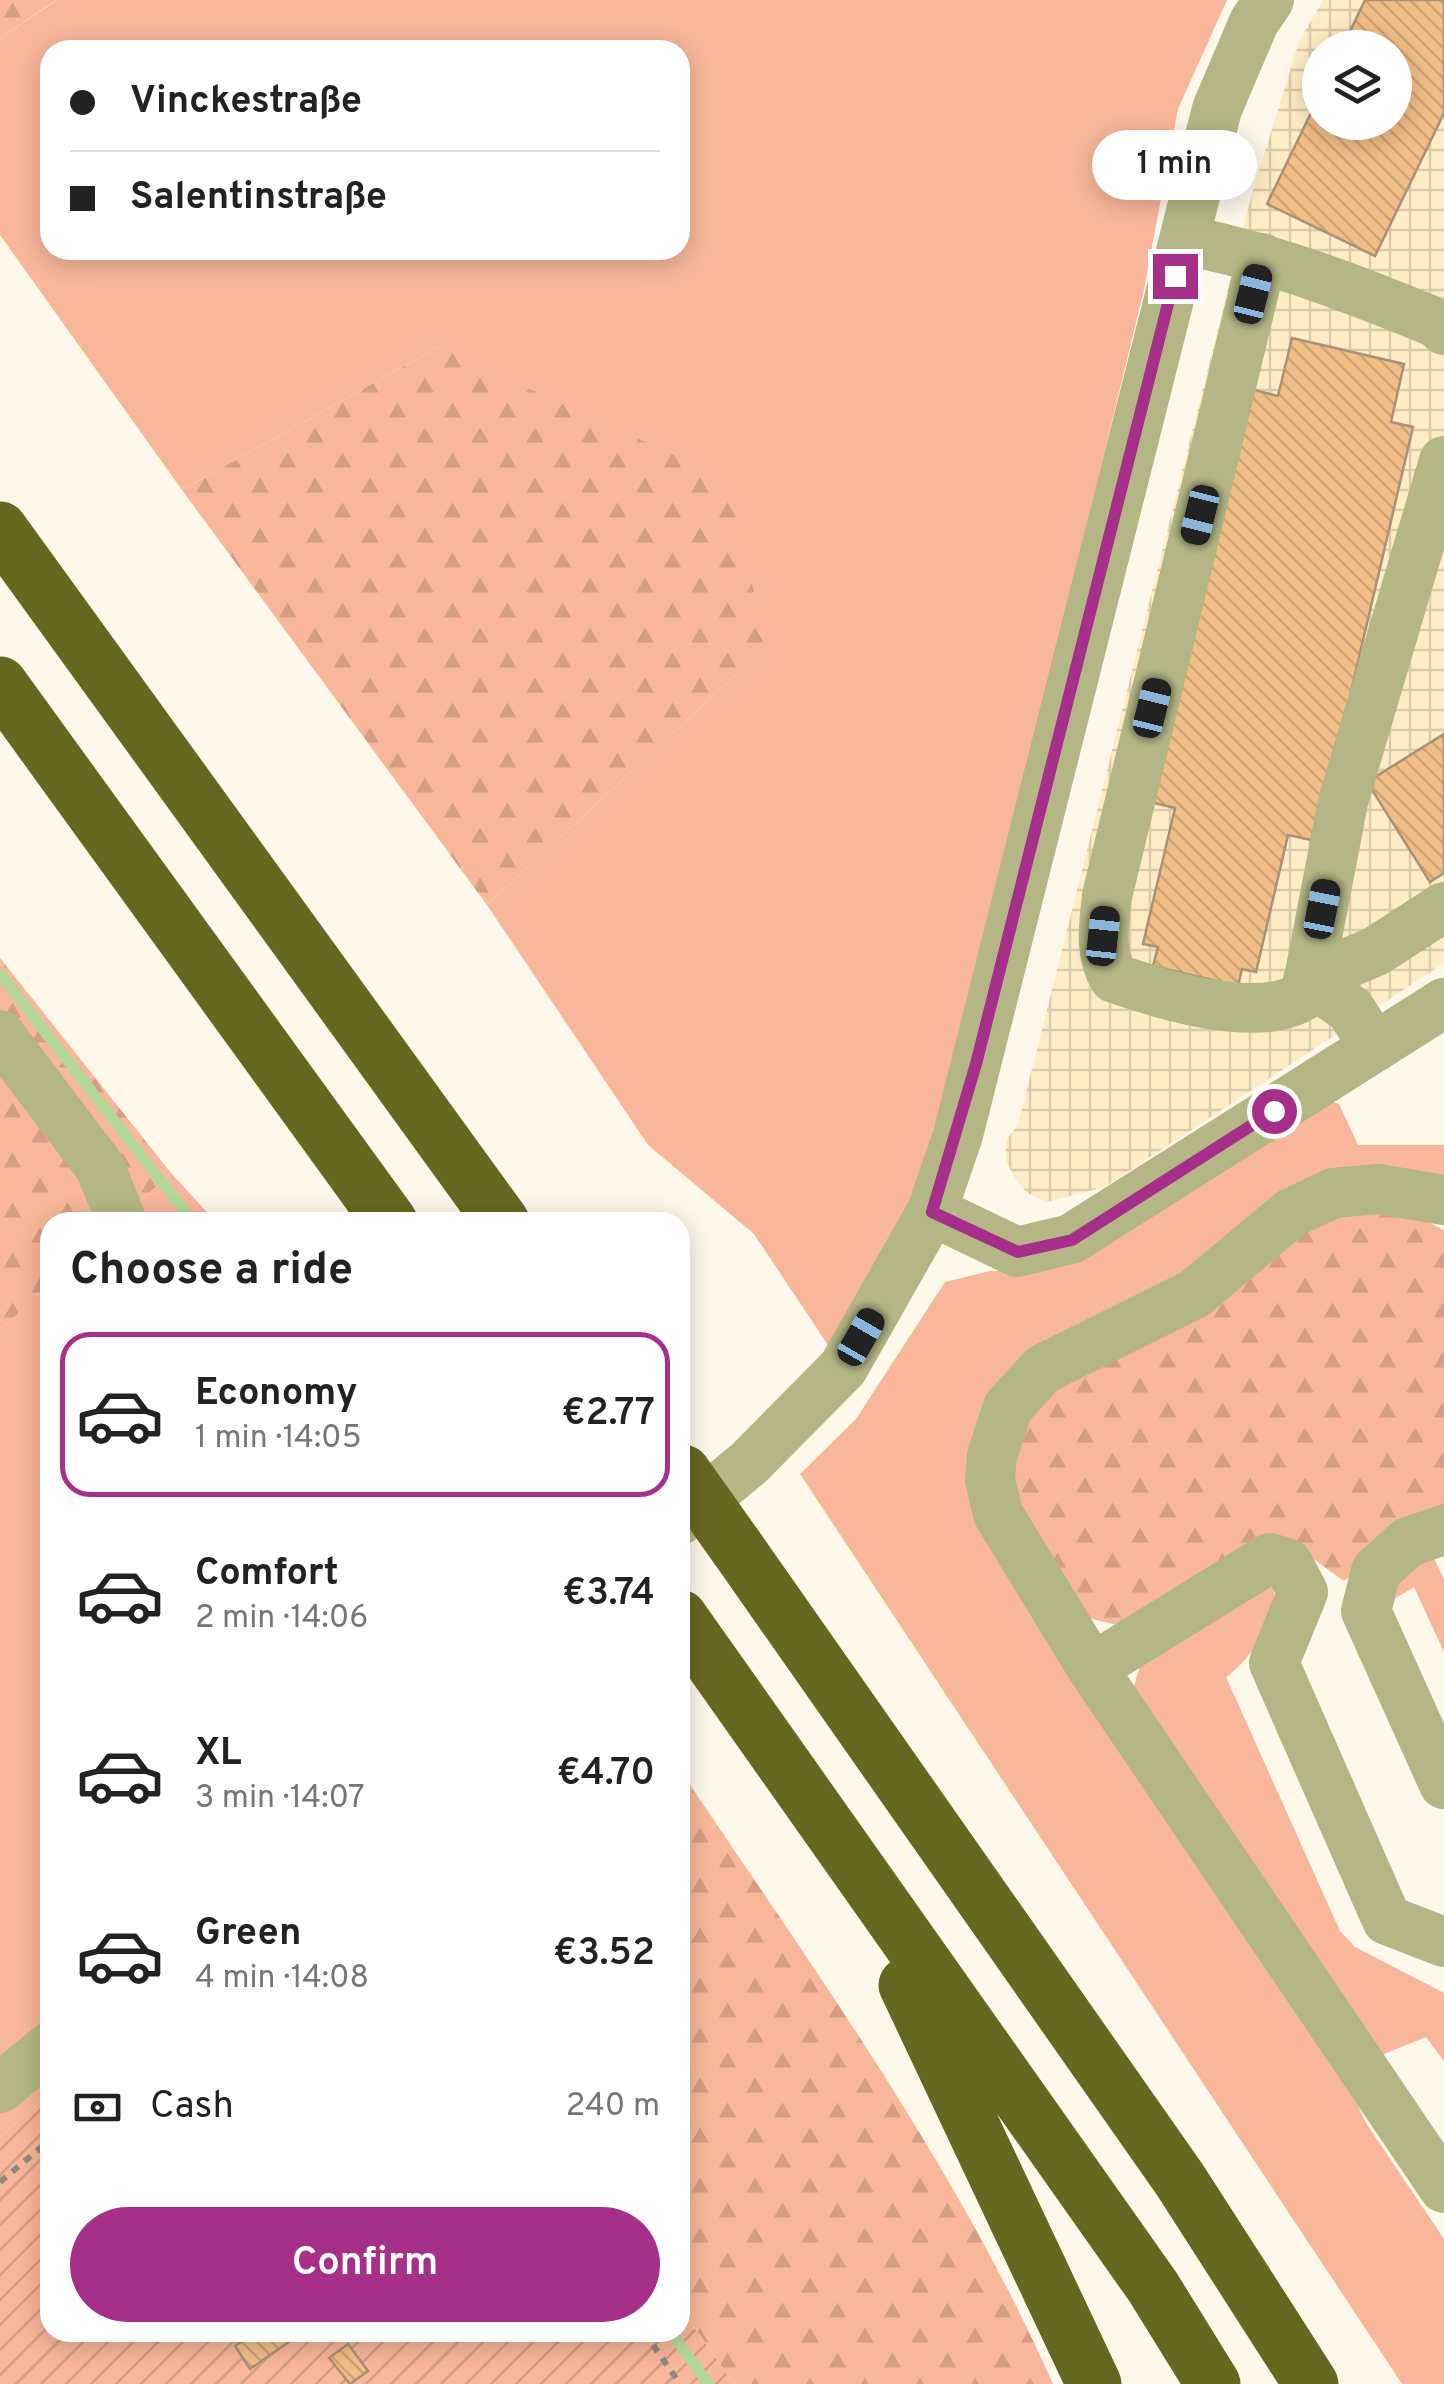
<!DOCTYPE html>
<html lang="en">
<head>
<meta charset="utf-8">
<style>
	body { margin:0; font-family:Overpass,sans-serif; background:#f6f6f6; color:#222; height:100vh; display:flex; flex-direction:column; font-size:38px; white-space:nowrap }
	* { box-sizing:border-box; margin:0 }
	p { font-size:32px; color:#767676 }
	.icon { flex:none; width:55px; height:55px; fill:none; stroke:currentColor; stroke-width:2; stroke-linecap:round; stroke-linejoin:round }
	.map { position:relative; flex:1; overflow:hidden }
	.side { position:absolute; left:40px; top:1212px; width:650px; height:1130px; display:flex; flex-direction:column; background:#fff; border-radius:30px; box-shadow:0 5px 25px #0003 }
	.side>* { flex:none }
	.banner { position:absolute; left:40px; top:40px; width:650px; height:220px; border-radius:30px; box-shadow:0 5px 25px #0003; display:grid; align-content:center; height:220px; padding:0 30px; background:#fff }
	.tools { position:absolute; left:1302px; top:30px; display:grid; gap:20px }
	.tools a { display:grid; place-items:center; width:110px; height:110px; border-radius:50%; background:#fff; box-shadow:0 5px 25px #0003; font-size:50px }
	.end { position:absolute; width:45px; height:45px; margin:-22px; border:12px solid #a63089; background:#fff; box-shadow:0 0 0 5px #fff }
	.from { border-radius:50% }
	.bubble { position:absolute; height:70px; border-radius:35px; background:#fff; box-shadow:0 5px 25px #0003; font-size:32px; font-weight:600; line-height:70px; text-align:center }
	.car { position:absolute; width:30px; height:60px; margin:-30px -15px; border-radius:12px; box-shadow:0 0 8px 2px #0007; background:linear-gradient(#222 24%,#8ab4d8 0 40%,#222 0 76%,#8ab4d8 0 86%,#222 0) }
	.banner b { display:flex; align-items:center; gap:35px; height:95px; font-size:38px }
	.banner b+b { border-top:2px solid #e0e0e0 }
	.banner i { width:25px; height:25px; background:#222 }
	ul { padding:0; list-style:none }
	li { display:flex; align-items:center; gap:30px; height:165px; margin:0 20px 15px; padding:0 10px; border:5px solid transparent; border-radius:30px }
	li div { flex:1 }
	li b { display:block; font-size:38px }
	li em { font-style:normal; font-weight:600 }
	li.on { border-color:#a63089 }
	li>.icon { width:90px; height:90px; stroke-width:1.5 }
	h2 { padding:0 30px; font-size:45px; line-height:120px }
	.pay { display:flex; align-items:center; gap:25px; height:110px; padding:0 30px; font-size:38px }
	.pay p { margin-inline-start:auto }
	.button { display:flex; gap:20px; margin-top:auto; padding:20px 30px }
	.button a { flex:1; height:115px; border-radius:60px; background:#a63089; color:#fff; font-size:40px; font-weight:600; line-height:115px; text-align:center }
	.map>svg:first-child { display:block }
	.industrial { fill:url(#industrial-grid); fill-rule:evenodd }
	.grass { fill:#f8b79a; fill-rule:evenodd }
	.forest { fill:url(#forest-firs) }
	.garden { fill:url(#garden-furrows) }
	.lines { fill:none; stroke-linecap:round; stroke-linejoin:round }
	.stream { stroke:#b3d799; stroke-width:11 }
	.building { fill:url(#building-back-hatch); stroke:#aa9178; stroke-width:2.5 }
	.path { stroke:#8f8a7d; stroke-width:6; stroke-dasharray:8 8; stroke-linecap:butt }
	.minor { stroke:#b4b785; stroke-width:50 }
	.highway { stroke:#666822; stroke-width:55 }
	.highway-bridge { stroke:#666822; stroke-width:55 }
	.route { stroke:#a63089; stroke-width:12 }
</style>
</head>
<body>
<div class="map">
<svg width="1444" height="2384" viewBox="0 0 1444 2384">
	<defs>
		<pattern id="industrial-grid" width="8" height="8" patternUnits="userSpaceOnUse" patternTransform="scale(2.5)"><rect width="8" height="8" fill="#feedc4"/><path d="M0 4h8M4 0v8" fill="none" stroke="#dacba8"/></pattern>
		<pattern id="forest-firs" width="22" height="20" patternUnits="userSpaceOnUse" patternTransform="scale(2.5)"><rect width="22" height="20" fill="#f8b79a"/><path d="M5 1l3.5 6h-7zM16 11l3.5 6h-7z" fill="#d49d84"/></pattern>
		<pattern id="garden-furrows" width="10" height="10" patternUnits="userSpaceOnUse" patternTransform="scale(2.5)"><rect width="10" height="10" fill="#f8b79a"/><path d="M-1 1l2-2M0 10L10 0M9 11l2-2" fill="none" stroke="#d49d84"/></pattern>
		<pattern id="building-back-hatch" width="6" height="6" patternUnits="userSpaceOnUse" patternTransform="scale(2.5)"><rect width="6" height="6" fill="#f2be88"/><path d="M-1 5l2 2M0 0l6 6M5-1l2 2" fill="none" stroke="#cfa374"/></pattern>
	</defs>
	<rect width="100%" height="100%" fill="#fef8eb"/>
	<path class="industrial" d="M 1323,0 L 1444,0 L 1444,963 L 1105,1187 L 1047,1202 L 1027,1193 L 1014,1177 L 1006,1160 L 1006,1140 L 1018,1125 L 1252,193 L 1299,42 ZM 1320,48 L 1395,48 L 1395,122 L 1320,122 Z"/>
	<path class="grass" d="M 57,0 L 1227,0 L 1178,109 L 1143,294 L 954,1070 L 906,1221 L 828,1345 L 754,1234 L 648,1145 L 487,905 L 767,646 L 438,347 L 182,490 L 0,235 L 0,38 ZM 50,50 L 680,50 L 680,250 L 50,250 Z
		M 1328,1100 L 1339,1104 L 1358,1145 L 1444,1145 L 1444,1180 L 973,1477 L 1331,2048 L 1366,2123 L 1444,2239 L 1444,2384 L 1402,2384 L 800,1474 L 856,1419 L 945,1282 L 990,1271 L 1042,1271 Z
		M 171,1173 L 216,1222 L 117,1222 Z
		M 50,1284 L 50,2094 L 0,2137 L 0,1330 Z
		M 1432,1554 L 1444,1579 L 1444,1652 L 1414,1587 L 1396,1598 L 1388,1595 L 1397,1571 Z
		M 1273,1581 C 1281,1613 1252,1660 1226,1677 L 1340,1931 L 1355,1947 L 1444,1993 L 1444,2061 L 1426,2037 L 1379,2056 L 1131,1696 L 1143,1656 Z"/>
	<path class="forest" d="M 0,0 L 56,0 L 0,38 Z
		M 438,347 L 726,479 L 767,646 L 487,905 L 182,490 Z
		M 0,958 L 171,1173 L 117,1222 L 50,1222 L 50,1284 L 0,1330 Z
		M 1353,1209 L 1420,1218 L 1444,1230 L 1444,1506 L 1344,1581 L 1312,1558 L 1117,1625 L 1076,1615 L 1008,1483 L 1037,1398 L 1306,1227 Z
		M 680,1770 C 813,1968 956,2165 1053,2384 L 734,2384 L 680,2307 Z"/>
	<path class="garden" d="M 50,2094 L 50,2332 L 680,2332 L 680,2307 L 734,2384 L 0,2384 L 0,2137 Z"/>
	<g class="lines">
		<path class="stream" d="M 0,974 L 193,1222
			M 671,2332 L 708,2384"/>
	</g>
	<path class="building" d="M 1365,0 L 1444,0 L 1444,113 L 1375,256 L 1267,204 L 1320,94 L 1320,122 L 1395,122 L 1395,48 L 1342,48 Z
		M 1292,338 L 1404,364 L 1391,422 L 1413,427 L 1316,841 L 1288,835 L 1256,972 L 1242,969 L 1238,986 L 1153,966 L 1158,947 L 1143,944 L 1175,808 L 1146,801 L 1243,387 L 1278,396 Z
		M 1444,734 L 1444,873 L 1430,882 L 1367,782 Z
		M 255,2332 L 285,2332 L 290,2341 L 250,2369 L 235,2346 Z
		M 348,2344 L 368,2371 L 350,2384 L 329,2358 Z"/>
	<g class="lines">
		<path class="path" d="M 0,2182 L 50,2140
			M 644,2332 L 680,2384"/>
		<path class="minor" d="M 1184,240 C 1272,257 1354,289 1437,323 L 1444,330
			M 1262,258 L 1107,896 C 1104,924 1099,953 1114,978 C 1163,995 1262,1026 1306,994 L 1343,802 L 1444,461
			M 1308,980 L 1376,951 L 1444,907
			M 1308,980 L 1350,1009 L 1375,1047
			M 0,1035 L 100,1167 L 122,1222
			M 1444,1200 L 1378,1189 L 1333,1193 L 1291,1213 L 1194,1294 L 1043,1369 L 1008,1407 L 992,1456 L 990,1480 L 998,1514 L 1092,1668 L 1444,2188
			M 932,1211 L 1017,1252 L 1071,1239 L 1444,1003
			M 680,1520 L 749,1463 L 843,1368 L 932,1211 L 958,1135 L 1217,109 L 1254,22 L 1269,0
			M 1444,1530 L 1408,1542 L 1376,1571 L 1366,1611 L 1444,1784
			M 1092,1668 L 1270,1558 L 1288,1564 L 1303,1592 L 1274,1663 L 1387,1920 L 1444,1942
			M 0,2088 L 50,2047"/>
		<path class="highway" d="M 0,529 L 502,1222
			M 0,684 L 390,1222
			M 737,1548 L 1180,2180 L 1311,2384
			M 680,1617 L 1153,2287 L 1213,2384
			M 906,1985 L 1094,2384"/>
		<path class="highway-bridge" d="M 683,1472 L 737,1548"/>
	</g>
	<g class="lines">
		<path class="route" d="M 1175,276 L 976,1064 L 932,1212 L 1018,1252 L 1072,1240 L 1274,1111"/>
	</g>
</svg>
<div class="tools">
<a><svg class="icon" aria-label="layers" viewBox="0 0 24 24"><path d="M12 4l9 5-9 5-9-5zM3 14l9 5 9-5"/></svg></a>
</div>
<i class="end from" style="left:1274px;top:1111px"></i>
<i class="end" style="left:1175px;top:276px"></i>
<div class="bubble" style="left:1092px;top:130px;width:165px">1 min</div>
<i class="car" style="left:1253px;top:294px;rotate:14deg"></i>
<i class="car" style="left:1200px;top:515px;rotate:194deg"></i>
<i class="car" style="left:1152px;top:708px;rotate:14deg"></i>
<i class="car" style="left:1322px;top:909px;rotate:11deg"></i>
<i class="car" style="left:1103px;top:936px;rotate:6deg"></i>
<i class="car" style="left:861px;top:1337px;rotate:30deg"></i>
<div class="banner">
<b><i class="from"></i>Vinckestraße</b>
<b><i></i>Salentinstraße</b>
</div>
<section class="side">
<h2>Choose a ride</h2>
<ul>
<li class="on"><svg class="icon" aria-label="car" viewBox="0 0 24 24"><path d="M5 17H2v-5l4-1 3-4h7l3 4 3 1v5h-3M9 17h6M6 11h13"/><circle cx="7" cy="17" r="2"/><circle cx="17" cy="17" r="2"/></svg><div><b>Economy</b><p>1 min · 14:05</p></div><em>€2.77</em></li>
<li><svg class="icon" aria-label="car" viewBox="0 0 24 24"><path d="M5 17H2v-5l4-1 3-4h7l3 4 3 1v5h-3M9 17h6M6 11h13"/><circle cx="7" cy="17" r="2"/><circle cx="17" cy="17" r="2"/></svg><div><b>Comfort</b><p>2 min · 14:06</p></div><em>€3.74</em></li>
<li><svg class="icon" aria-label="car" viewBox="0 0 24 24"><path d="M5 17H2v-5l4-1 3-4h7l3 4 3 1v5h-3M9 17h6M6 11h13"/><circle cx="7" cy="17" r="2"/><circle cx="17" cy="17" r="2"/></svg><div><b>XL</b><p>3 min · 14:07</p></div><em>€4.70</em></li>
<li><svg class="icon" aria-label="car" viewBox="0 0 24 24"><path d="M5 17H2v-5l4-1 3-4h7l3 4 3 1v5h-3M9 17h6M6 11h13"/><circle cx="7" cy="17" r="2"/><circle cx="17" cy="17" r="2"/></svg><div><b>Green</b><p>4 min · 14:08</p></div><em>€3.52</em></li>
</ul>
<div class="pay"><svg class="icon" aria-label="cash" viewBox="0 0 24 24"><path d="M3 7h18v10H3z"/><circle cx="12" cy="12" r="2"/></svg>Cash<p>240 m</p></div>
<div class="button"><a>Confirm</a></div>
</section>
</div>
</body>
</html>
